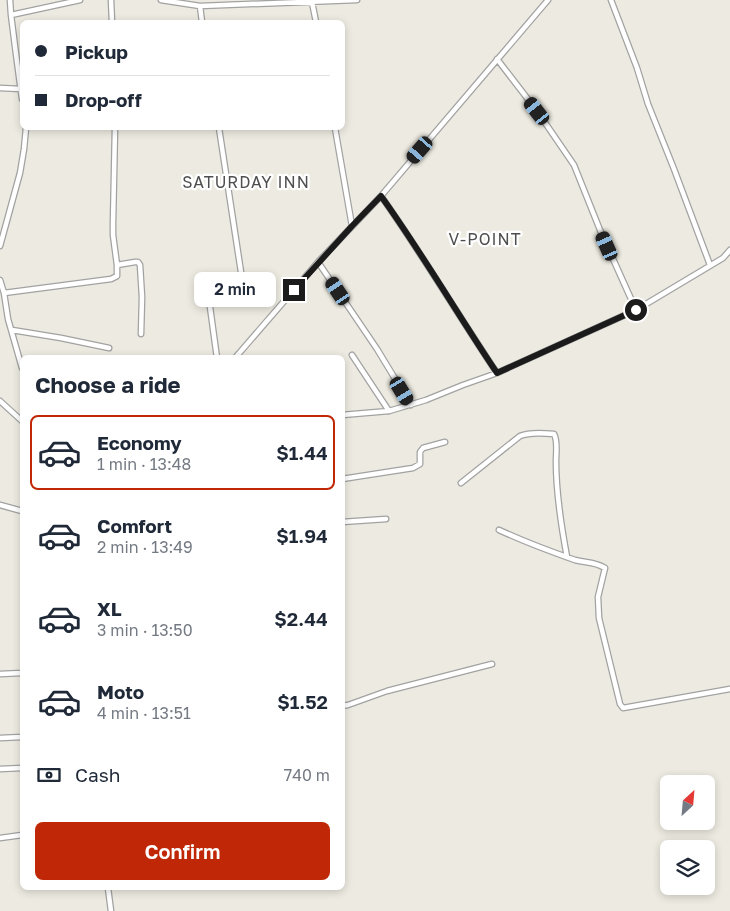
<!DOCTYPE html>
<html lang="en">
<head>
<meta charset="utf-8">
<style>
	body { margin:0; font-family:"Golos Text",sans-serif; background:#f2f2f3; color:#1f2937; height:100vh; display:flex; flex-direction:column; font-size:19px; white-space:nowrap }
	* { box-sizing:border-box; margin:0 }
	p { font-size:16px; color:#747a83 }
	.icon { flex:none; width:28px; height:28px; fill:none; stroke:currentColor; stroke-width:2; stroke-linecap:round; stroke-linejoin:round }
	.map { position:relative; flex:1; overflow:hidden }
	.side { position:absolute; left:20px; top:355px; width:325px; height:535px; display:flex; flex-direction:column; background:#fff; border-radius:8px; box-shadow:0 2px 8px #0003 }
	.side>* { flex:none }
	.top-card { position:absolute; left:20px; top:20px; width:325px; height:110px; border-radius:8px; box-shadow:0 2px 8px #0003; display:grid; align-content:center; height:110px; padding:0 15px; background:#fff }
	.needle { width:32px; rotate:26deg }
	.fabs { position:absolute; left:660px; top:775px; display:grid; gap:10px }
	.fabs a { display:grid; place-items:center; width:55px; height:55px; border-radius:8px; background:#fff; box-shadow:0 2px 8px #0003; font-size:25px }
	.end { position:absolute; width:22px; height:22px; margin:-11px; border:6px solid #1b1b1b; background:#fff; box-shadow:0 0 0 2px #fff }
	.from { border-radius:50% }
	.bubble { position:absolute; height:35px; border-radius:8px; background:#fff; box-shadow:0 2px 8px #0003; font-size:16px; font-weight:600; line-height:35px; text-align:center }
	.car { position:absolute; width:15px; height:30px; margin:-15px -8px; border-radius:6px; box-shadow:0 0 4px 1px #0007; background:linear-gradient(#222 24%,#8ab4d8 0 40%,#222 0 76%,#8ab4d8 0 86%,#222 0) }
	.top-card b { display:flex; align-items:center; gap:18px; height:48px; font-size:19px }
	.top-card b+b { border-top:1px solid #e0e1e3 }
	.top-card i { width:12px; height:12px; background:#1f2937 }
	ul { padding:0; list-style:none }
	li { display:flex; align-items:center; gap:15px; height:75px; margin:0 10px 8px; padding:0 5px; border:2px solid transparent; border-radius:8px }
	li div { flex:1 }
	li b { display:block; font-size:19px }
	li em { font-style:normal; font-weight:600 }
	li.on { border-color:#c02706 }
	li>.icon { width:45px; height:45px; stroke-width:1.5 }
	h2 { padding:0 15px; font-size:22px; line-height:60px }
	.pay { display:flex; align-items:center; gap:12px; height:55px; padding:0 15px; font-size:19px }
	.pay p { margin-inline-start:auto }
	.cta { display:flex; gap:10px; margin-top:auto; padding:10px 15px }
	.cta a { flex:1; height:58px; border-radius:8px; background:#c02706; color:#fff; font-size:20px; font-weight:600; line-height:58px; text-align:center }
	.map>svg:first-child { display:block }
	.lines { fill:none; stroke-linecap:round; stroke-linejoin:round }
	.minor-casing { stroke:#a2a2a2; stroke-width:7 }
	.minor { stroke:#fff; stroke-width:4.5 }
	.route { stroke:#1b1b1b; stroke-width:6 }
	.labels { text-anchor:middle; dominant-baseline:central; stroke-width:4.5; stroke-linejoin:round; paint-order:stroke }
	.quarter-label { font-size:16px; letter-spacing:1px; fill:#4e4e4e; stroke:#fff }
</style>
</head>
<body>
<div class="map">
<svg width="730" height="911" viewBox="0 0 730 911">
	<rect width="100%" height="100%" fill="#edebe1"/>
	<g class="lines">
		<g class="minor-casing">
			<path id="minor" d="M 10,0 L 11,15 L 80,0
				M 111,0 L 112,22
				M 161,0 L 200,6 L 357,0
				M 611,0 L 637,68 L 648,104 L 674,169 L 710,265
				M 312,2 L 316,22
				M 200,6 L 202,22
				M 11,15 L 16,54 L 22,99
				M 497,59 L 537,111 L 574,165 L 600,230 L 636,310
				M 0,88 L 21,89
				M 115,128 L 113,223 L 113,235 L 117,265
				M 219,128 L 241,272
				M 335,128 L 352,226
				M 381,196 C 422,254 458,315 497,373
				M 0,246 L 20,173 L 24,149 L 26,128
				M 318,262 L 377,349 L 411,405
				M 0,280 L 4,293 L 8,319 L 22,368
				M 4,293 L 111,279 L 117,276 L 117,265 L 135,262 L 138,262 L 140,265 L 142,297 L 141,334
				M 210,307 L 217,358
				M 12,330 L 61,338 L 109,348
				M 352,355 L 389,411
				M 235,358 L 318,262 L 381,196 L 548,0
				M 0,401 L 22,421
				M 342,415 L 389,411 L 426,400 L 463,385 L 497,373 L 636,310 L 723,258 L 730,250
				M 342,479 L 413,468 L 420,464 L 420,452 L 423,448 L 445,442
				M 461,483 L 520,436 C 529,432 544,433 554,434 C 558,441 556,453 556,461 C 556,493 561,525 567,557
				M 0,505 L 22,511
				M 342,522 L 386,519
				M 499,530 C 523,541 549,551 575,560 C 586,563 594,561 605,568 L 598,597 L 599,618 L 620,704 L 623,708 L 730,689
				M 0,674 L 22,673
				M 342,706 L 348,705 L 387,691 L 492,664
				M 0,738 L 22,737
				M 0,769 L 22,768
				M 0,838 L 22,835
				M 108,888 L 111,911"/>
		</g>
		<use href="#minor" class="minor"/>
	</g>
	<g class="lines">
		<path class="route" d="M 294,290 L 352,226 L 381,196 C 422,253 458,315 497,373 L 636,310"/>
	</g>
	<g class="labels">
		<g class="quarter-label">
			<text x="246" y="182">SATURDAY INN</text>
			<text x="485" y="239">V-POINT</text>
		</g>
	</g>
</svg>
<div class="fabs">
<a><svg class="needle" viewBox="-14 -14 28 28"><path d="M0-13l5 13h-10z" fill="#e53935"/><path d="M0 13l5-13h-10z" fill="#747a83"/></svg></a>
<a><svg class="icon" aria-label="layers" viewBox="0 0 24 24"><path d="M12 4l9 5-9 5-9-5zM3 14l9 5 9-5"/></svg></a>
</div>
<i class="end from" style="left:636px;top:310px"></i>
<i class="end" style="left:294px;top:290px"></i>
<div class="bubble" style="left:194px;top:272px;width:82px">2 min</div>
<i class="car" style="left:537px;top:111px;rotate:322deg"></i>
<i class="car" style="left:420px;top:150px;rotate:221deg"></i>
<i class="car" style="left:607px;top:246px;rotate:336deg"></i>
<i class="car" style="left:338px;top:291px;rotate:326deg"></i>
<i class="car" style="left:402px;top:391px;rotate:149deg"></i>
<div class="top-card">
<b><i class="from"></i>Pickup</b>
<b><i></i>Drop-off</b>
</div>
<section class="side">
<h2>Choose a ride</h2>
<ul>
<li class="on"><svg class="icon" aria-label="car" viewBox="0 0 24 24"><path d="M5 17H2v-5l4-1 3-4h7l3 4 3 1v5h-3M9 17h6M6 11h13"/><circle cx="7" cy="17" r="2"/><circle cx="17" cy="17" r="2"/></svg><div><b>Economy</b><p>1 min · 13:48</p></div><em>$1.44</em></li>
<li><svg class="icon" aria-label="car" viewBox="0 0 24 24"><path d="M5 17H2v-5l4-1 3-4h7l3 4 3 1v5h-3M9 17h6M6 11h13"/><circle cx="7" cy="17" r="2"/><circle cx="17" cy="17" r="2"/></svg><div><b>Comfort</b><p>2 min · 13:49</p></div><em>$1.94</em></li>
<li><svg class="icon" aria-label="car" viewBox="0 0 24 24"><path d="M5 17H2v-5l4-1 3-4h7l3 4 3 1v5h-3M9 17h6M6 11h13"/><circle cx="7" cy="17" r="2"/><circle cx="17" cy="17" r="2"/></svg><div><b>XL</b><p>3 min · 13:50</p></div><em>$2.44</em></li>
<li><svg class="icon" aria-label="car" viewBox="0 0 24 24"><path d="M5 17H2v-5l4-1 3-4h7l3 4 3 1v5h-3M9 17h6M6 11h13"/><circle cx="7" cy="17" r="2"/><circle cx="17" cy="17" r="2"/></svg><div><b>Moto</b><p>4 min · 13:51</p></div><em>$1.52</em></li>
</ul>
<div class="pay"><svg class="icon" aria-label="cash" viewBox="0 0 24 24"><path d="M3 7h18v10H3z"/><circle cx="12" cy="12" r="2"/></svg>Cash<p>740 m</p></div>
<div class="cta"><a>Confirm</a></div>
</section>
</div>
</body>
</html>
